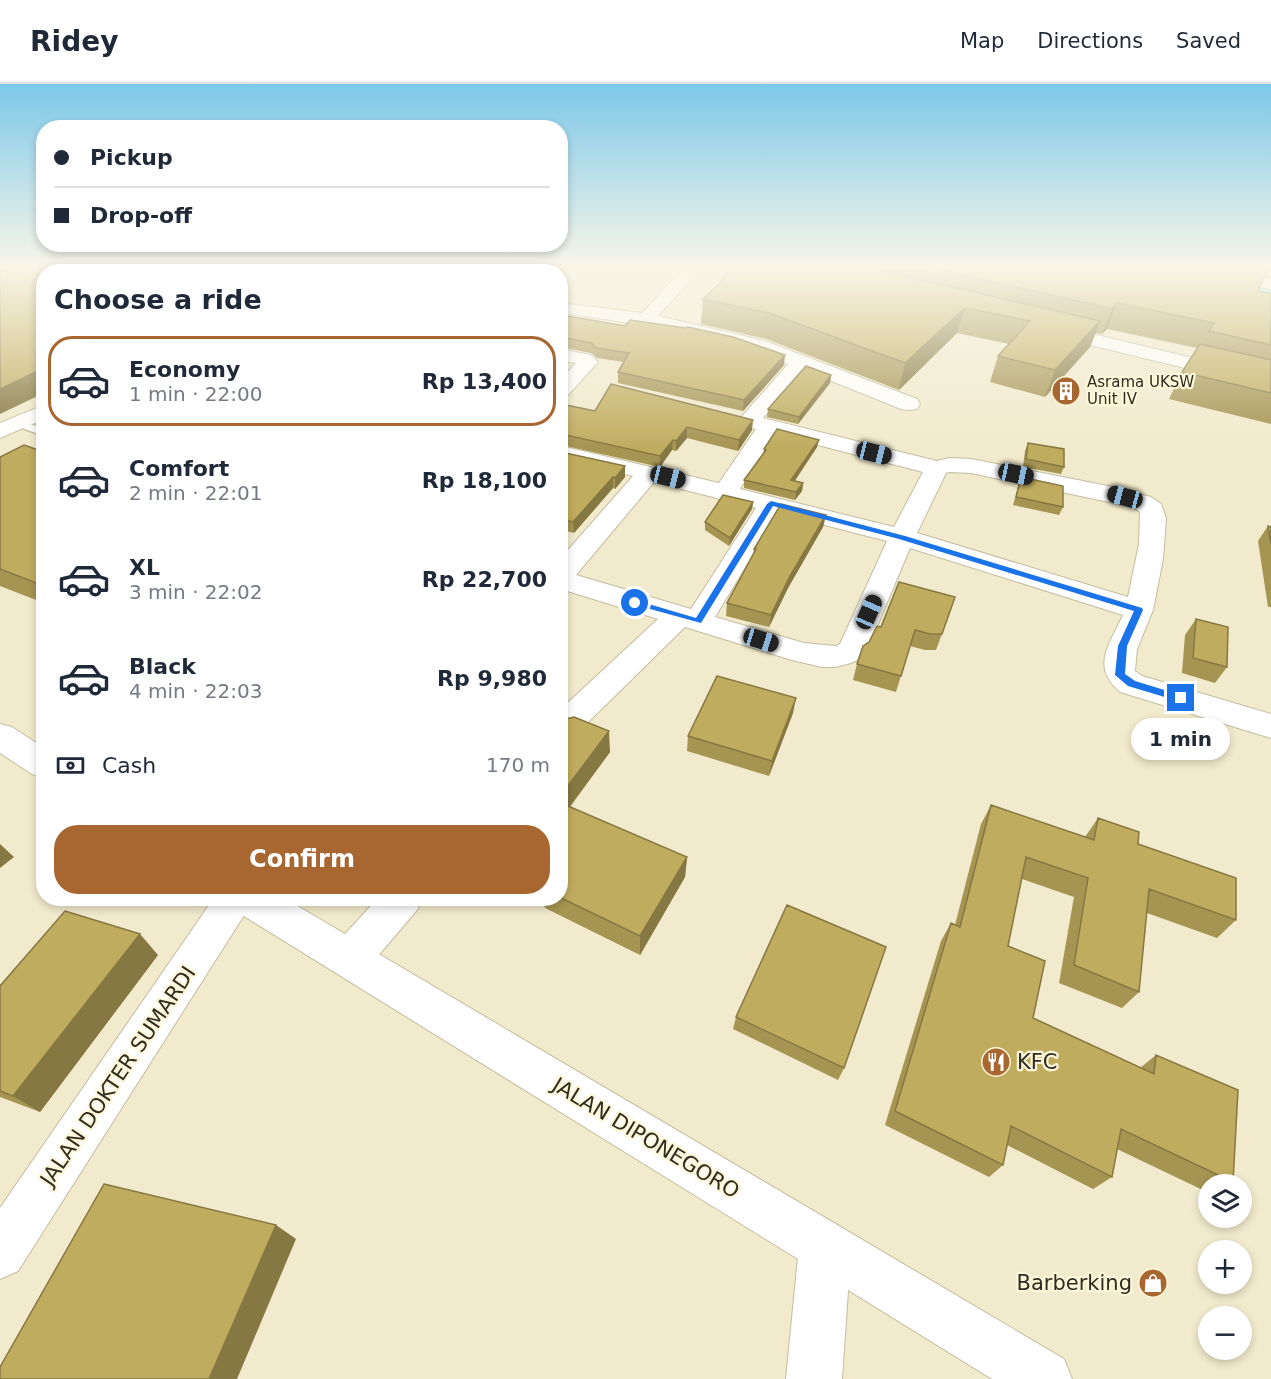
<!DOCTYPE html>
<html lang="en">
<head>
<meta charset="utf-8">
<style>
	body { margin:0; font-family:"DejaVu Sans",sans-serif; background:#f6f6f7; color:#1f2937; height:100vh; display:flex; flex-direction:column; font-size:22px; white-space:nowrap }
	* { box-sizing:border-box; margin:0 }
	p { font-size:20px; color:#747a83 }
	.icon { flex:none; width:33px; height:33px; fill:none; stroke:currentColor; stroke-width:2; stroke-linecap:round; stroke-linejoin:round }
	.map { position:relative; flex:1; overflow:hidden }
	.sheet { position:absolute; left:36px; top:180px; width:532px; height:642px; display:flex; flex-direction:column; background:#fff; border-radius:24px; box-shadow:0 3px 9px #0003 }
	.sheet>* { flex:none }
	.hud { position:absolute; left:36px; top:36px; width:532px; height:132px; border-radius:24px; box-shadow:0 3px 9px #0003; display:grid; align-content:center; height:132px; padding:0 18px; background:#fff }
	.tools { position:absolute; left:1198px; top:1090px; display:grid; gap:12px }
	.tools a { display:grid; place-items:center; width:54px; height:54px; border-radius:50%; background:#fff; box-shadow:0 3px 9px #0003; font-size:30px }
	.end { position:absolute; width:27px; height:27px; margin:-14px; border:8px solid #1a73e8; background:#fff; box-shadow:0 0 0 3px #fff }
	.from { border-radius:50% }
	.bubble { position:absolute; height:42px; border-radius:21px; background:#fff; box-shadow:0 3px 9px #0003; font-size:20px; font-weight:700; line-height:42px; text-align:center }
	.car { position:absolute; width:18px; height:36px; margin:-18px -9px; border-radius:8px; box-shadow:0 0 4px 2px #0007; background:linear-gradient(#222 24%,#8ab4d8 0 40%,#222 0 76%,#8ab4d8 0 86%,#222 0) }
	.hud b { display:flex; align-items:center; gap:21px; height:57px; font-size:22px }
	.hud b+b { border-top:2px solid #e0e1e3 }
	.hud i { width:15px; height:15px; background:#1f2937 }
	ul { padding:0; list-style:none }
	li { display:flex; align-items:center; gap:18px; height:90px; margin:0 12px 9px; padding:0 6px; border:3px solid transparent; border-radius:24px }
	li div { flex:1 }
	li b { display:block; font-size:22px }
	li em { font-style:normal; font-weight:700 }
	li.on { border-color:#a86730 }
	li>.icon { width:54px; height:54px; stroke-width:1.5 }
	h2 { padding:0 18px; font-size:27px; line-height:72px }
	.pay { display:flex; align-items:center; gap:15px; height:66px; padding:0 18px; font-size:22px }
	.pay p { margin-inline-start:auto }
	.action { display:flex; gap:12px; margin-top:auto; padding:12px 18px }
	.action a { flex:1; height:69px; border-radius:24px; background:#a86730; color:#fff; font-size:24px; font-weight:700; line-height:69px; text-align:center }
	header { display:flex; align-items:center; gap:36px; box-sizing:border-box; height:84px; padding:0 30px; background:#fff; border-bottom:2px solid #e0e1e3 }
	header strong { font-size:28px }
	nav { display:flex; gap:33px; margin-inline-start:auto; font-size:21px }
	.map>svg:first-child { display:block }
	.lines { fill:none; stroke-linecap:round; stroke-linejoin:round }
	.river { fill:#7ae7eb; fill-rule:evenodd }
	.lane-casing { stroke:#c4bda1; stroke-width:3 }
	.street-casing { stroke:#c4bda1; stroke-width:2 }
	.secondary-casing { stroke:#c4bda1; stroke-width:2 }
	.primary-casing { stroke:#c4bda1; stroke-width:2 }
	.lane { fill:#fff; fill-rule:evenodd }
	.street { fill:#fff; fill-rule:evenodd }
	.secondary { fill:#fff; fill-rule:evenodd }
	.primary { fill:#fff; fill-rule:evenodd }
	.wall { fill:#a59452 }
	.shaded-wall { fill:#867842 }
	.building { fill:#c0ac5f; stroke:#867842; stroke-width:1.5 }
	.route { fill:#1a73e8 }
	.labels { text-anchor:middle; dominant-baseline:central; stroke-width:4.5; stroke-linejoin:round; paint-order:stroke }
	.far-poi-label { font-size:15px; fill:#2f2c21; stroke:#fef7da; text-anchor:start }
	.near-poi-label { font-size:21px; fill:#2f2c21; stroke:#fef7da; text-anchor:start }
	.near-street-label { font-size:21px; fill:#2f2c21; stroke:#fef7da }
</style>
</head>
<body>
<header>
<strong>Ridey</strong>
<nav><a>Map</a><a>Directions</a><a>Saved</a></nav>
</header>
<div class="map">
<svg width="1271" height="1295" viewBox="0 0 1271 1295">
	<rect width="100%" height="100%" fill="#f1eacd"/>
	<g class="lines">
		<path class="river" d="M 1203,186 L 1271,199 L 1271,219 L 1191,203 L 1187,196 L 1191,189 Z"/>
		<g class="lane-casing">
			<path id="lane" d="M 18,336 L 44,345 L 44,352 L 14,341 L 13,339 Z"/>
		</g>
		<g class="street-casing">
			<path id="street" d="M 684,184 L 701,184 L 658,232 L 765,257 L 917,315 L 920,320 L 917,325 L 909,326 L 901,325 L 804,286 L 763,334 L 937,377 L 949,374 L 971,375 L 1108,402 L 1151,413 L 1161,420 L 1166,434 L 1163,475 L 1153,526 L 1137,565 L 1135,587 L 1142,592 L 1271,630 L 1271,654 L 1120,608 C 1090,582 1110,560 1123,531 L 910,464 L 867,566 L 863,573 L 851,579 L 835,583 L 822,583 L 792,576 L 685,543 L 573,653 L 561,656 L 561,625 L 658,535 L 561,505 L 561,474 L 633,392 L 561,376 L 561,362 L 719,399 L 756,345 L 741,342 L 738,337 L 788,280 C 715,251 638,239 561,229 L 561,219 L 642,229 ZM 775,350 L 923,388 L 894,443 L 740,405 ZM 949,388 L 971,389 L 1133,423 L 1140,428 L 1139,460 L 1128,513 L 917,449 L 946,389 ZM 654,398 L 756,424 L 691,525 L 576,491 ZM 778,429 L 887,457 L 840,560 L 836,562 L 804,559 L 715,533 Z
				M 1048,239 L 1271,293 L 1271,305 L 1041,249 L 1039,245 L 1041,241 Z
				M 561,265 L 591,271 L 598,278 L 568,311 L 561,313 L 561,295 L 576,279 L 561,277 Z
				M 378,814 L 422,814 L 417,826 L 365,887 L 350,893 L 335,887 L 329,874 L 335,861 Z
				M 825,1137 L 843,1145 L 851,1163 L 842,1295 L 786,1295 L 799,1163 L 807,1145 Z"/>
		</g>
		<g class="secondary-casing">
			<path id="secondary" d="M 316,184 L 336,184 L 334,188 L 313,188 Z
				M 1183,184 L 1215,184 L 1271,195 L 1271,205 L 1191,189 L 1185,187 Z
				M 44,321 L 44,335 L 0,354 L 0,339 Z
				M 214,814 L 255,814 L 18,1187 L 0,1195 L 0,1124 Z"/>
		</g>
		<g class="primary-casing">
			<path id="primary" d="M 0,640 L 12,643 L 44,664 L 44,694 L 32,690 L 0,669 Z
				M 229,814 L 284,814 L 1064,1275 L 1072,1295 L 992,1295 L 234,826 Z"/>
		</g>
		<use href="#lane" class="lane"/>
		<use href="#street" class="street"/>
		<use href="#secondary" class="secondary"/>
		<use href="#primary" class="primary"/>
	</g>
	<path class="wall" d="M 729,184 L 1261,184 L 1258,207 L 1271,210 L 1271,340 L 1169,315 L 1182,288 L 1197,264 L 1107,245 L 1102,250 L 1096,249 L 1090,263 L 1045,313 L 990,298 L 998,272 L 1009,260 L 957,249 L 899,306 L 766,255 L 701,240 L 703,215 L 720,199 Z
		M 561,231 L 784,281 L 743,327 L 618,299 L 618,288 L 624,278 L 597,274 L 591,269 L 561,263 L 561,264 Z
		M 831,291 L 830,299 L 798,340 L 767,333 L 768,325 Z
		M 561,320 L 595,327 L 752,346 L 738,367 L 687,354 L 676,367 L 672,366 L 660,383 L 561,361 Z
		M 1028,359 L 1064,383 L 1061,390 L 1023,383 L 1025,367 Z
		M 817,363 L 795,397 L 803,399 L 802,407 L 795,416 L 744,404 L 744,396 L 763,370 L 764,365 Z
		M 44,368 L 44,519 L 0,502 L 0,373 Z
		M 561,368 L 625,382 L 625,393 L 615,405 L 613,404 L 574,449 L 561,446 Z
		M 1021,393 L 1063,423 L 1059,431 L 1013,421 Z
		M 753,418 L 752,425 L 729,462 L 705,446 L 705,438 Z
		M 826,431 L 823,443 L 788,504 L 769,543 L 726,532 L 727,519 L 753,470 L 754,465 Z
		M 1268,442 L 1271,443 L 1271,523 L 1268,523 L 1258,457 Z
		M 899,498 L 942,550 L 936,566 L 925,566 L 910,562 L 896,608 L 853,596 L 857,580 L 869,558 L 881,543 Z
		M 1196,535 L 1227,583 L 1215,599 L 1182,589 L 1185,551 Z
		M 793,629 L 769,692 L 687,667 L 688,652 Z
		M 561,636 L 610,668 L 570,723 L 687,773 L 685,793 L 640,871 L 545,824 L 543,814 L 561,814 Z
		M 991,721 L 1085,753 L 1098,734 L 1138,760 L 1236,836 L 1217,854 L 1147,829 L 1139,908 L 1122,924 L 1059,899 L 1074,813 L 1022,795 L 1008,862 L 1033,934 L 1140,984 L 1156,971 L 1233,1098 L 1227,1101 L 1209,1101 L 1209,1109 L 1117,1065 L 1112,1093 L 1093,1105 L 1007,1061 L 1003,1081 L 989,1093 L 885,1041 L 941,857 L 951,839 L 955,841 L 981,740 Z
		M 158,871 L 40,1028 L 0,1013 L 0,902 Z
		M 736,933 L 844,984 L 838,996 L 733,945 Z"/>
	<path class="shaded-wall" d="M 233,184 L 261,184 L 262,188 L 225,188 Z
		M 877,184 L 887,184 L 885,198 Z
		M 1117,219 L 1107,245 L 1102,250 L 1112,225 Z
		M 965,224 L 957,249 L 899,306 L 905,279 Z
		M 1100,237 L 1090,263 L 1045,313 L 1055,286 Z
		M 785,271 L 784,281 L 743,327 L 744,316 Z
		M 44,284 L 44,309 L 0,330 L 0,305 Z
		M 831,291 L 830,299 L 798,340 L 799,333 Z
		M 753,336 L 752,346 L 738,367 L 739,356 Z
		M 687,343 L 687,354 L 676,367 L 676,357 Z
		M 673,356 L 672,366 L 660,383 L 660,372 Z
		M 819,356 L 817,363 L 790,403 L 791,396 Z
		M 625,382 L 625,393 L 615,405 L 615,394 Z
		M 613,393 L 613,404 L 574,449 L 573,438 Z
		M 803,399 L 802,407 L 795,416 L 796,408 Z
		M 753,418 L 752,425 L 729,462 L 730,454 Z
		M 826,431 L 823,443 L 788,504 L 769,543 L 771,531 L 790,492 Z
		M 796,614 L 793,629 L 769,692 L 772,677 Z
		M 609,647 L 610,668 L 561,734 L 561,711 Z
		M 0,760 L 14,773 L 0,784 Z
		M 687,773 L 685,793 L 640,871 L 640,852 Z
		M 140,850 L 158,871 L 40,1028 L 13,1012 Z
		M 276,1141 L 296,1155 L 237,1295 L 209,1295 Z"/>
	<path class="building" d="M 7,184 L 233,184 L 225,188 L 44,188 L 44,284 L 0,305 L 0,187 Z
		M 729,184 L 880,184 L 882,187 L 1100,237 L 1055,286 L 998,272 L 1030,237 L 965,224 L 905,279 L 769,229 L 703,215 L 720,199 Z
		M 933,184 L 1261,184 L 1268,185 L 1258,207 L 1271,210 L 1271,261 L 1209,247 L 1214,239 L 1117,219 L 1112,225 Z
		M 561,231 L 625,242 L 630,236 L 686,244 L 688,243 L 733,253 L 785,271 L 744,316 L 618,288 L 629,269 L 597,264 L 591,259 L 561,253 Z
		M 1200,260 L 1271,276 L 1271,309 L 1182,288 Z
		M 806,282 L 831,291 L 799,333 L 768,325 Z
		M 611,300 L 753,336 L 739,356 L 687,343 L 676,357 L 673,356 L 660,372 L 561,350 L 561,320 L 595,327 Z
		M 777,345 L 819,356 L 791,396 L 803,399 L 796,408 L 744,396 L 766,366 L 764,365 Z
		M 1028,359 L 1064,365 L 1064,383 L 1026,375 Z
		M 24,361 L 44,368 L 44,502 L 0,485 L 0,373 Z
		M 561,368 L 625,382 L 615,394 L 613,393 L 573,438 L 561,435 Z
		M 1021,393 L 1063,402 L 1063,423 L 1016,413 Z
		M 723,411 L 753,418 L 730,454 L 705,438 Z
		M 781,420 L 826,431 L 790,492 L 771,531 L 727,519 L 756,465 L 754,465 Z
		M 1268,442 L 1271,443 L 1271,460 Z
		M 899,498 L 955,513 L 942,550 L 930,550 L 915,546 L 901,592 L 857,580 L 863,562 L 869,558 L 877,542 L 881,543 Z
		M 1196,535 L 1228,543 L 1227,583 L 1193,574 Z
		M 717,592 L 796,614 L 772,677 L 688,652 Z
		M 574,633 L 609,647 L 561,711 L 561,636 Z
		M 561,719 L 687,773 L 640,852 L 561,814 Z
		M 991,721 L 1094,756 L 1098,734 L 1139,748 L 1138,760 L 1236,794 L 1236,836 L 1149,805 L 1139,908 L 1074,881 L 1088,794 L 1026,773 L 1008,862 L 1045,877 L 1033,934 L 1154,990 L 1156,971 L 1238,1006 L 1233,1098 L 1121,1045 L 1112,1093 L 1011,1042 L 1003,1081 L 895,1027 L 951,839 L 960,843 Z
		M 787,821 L 886,863 L 844,984 L 736,933 Z
		M 65,827 L 140,850 L 13,1012 L 0,1007 L 0,902 Z
		M 104,1100 L 276,1141 L 209,1295 L 0,1295 L 0,1283 Z"/>
	<linearGradient id="sky" x2="0" y2="1"><stop stop-color="#7cc8e9"/><stop offset="0.5" stop-color="#f9f6e8"/><stop offset="1" stop-color="#f9f6e8" stop-opacity="0"/></linearGradient>
	<rect width="1271" height="365" fill="url(#sky)"/>
	<path class="route" d="M 771,417 L 905,452 L 1142,524 L 1143,526 L 1127,562 L 1125,590 L 1135,597 L 1184,612 L 1185,614 L 1181,618 L 1128,602 L 1115,591 L 1118,562 L 1134,527 L 899,455 L 773,422 L 701,539 L 632,520 L 632,517 L 635,516 L 696,534 L 767,420 Z"/>
	<defs>
		<g id="building-disc" transform="scale(1.5)"><circle r="9.5" fill="#a86730" stroke="#fef7da"/><path d="M-4-6H4V6H1V3H-1V6H-4ZM-2.5-4.3h1.7v1.8h-1.7ZM.8-4.3h1.7v1.8H.8ZM-2.5-1h1.7V.8h-1.7ZM.8-1h1.7V.8H.8Z" fill="#fff"/></g>
		<g id="restaurant-disc" transform="scale(1.5)"><circle r="9.5" fill="#a86730" stroke="#fef7da"/><path d="M-5-6h1v4h1v-4h1v4h1v-4h1v5L-1.5 .5V6h-2V.5L-5-1ZM5-6V6H3V1.5H1.5Q1.5-4 5-6Z" fill="#fff"/></g>
		<g id="shop-disc" transform="scale(1.5)"><circle r="9.5" fill="#a86730" stroke="#fef7da"/><path d="M-5-2.5h2.3a2.7 3.5 0 0 1 5.4 0H5L5.5 6h-11ZM-1.5-2.5h3a1.5 2.3 0 0 0-3 0Z" fill="#fff"/></g>
	</defs>
	<g fill-rule="evenodd">
		<use href="#building-disc" x="1066" y="307"/>
		<use href="#restaurant-disc" x="996" y="978"/>
		<use href="#shop-disc" x="1153" y="1199"/>
	</g>
	<g class="labels">
		<g class="far-poi-label">
			<text x="1087" y="298">Asrama UKSW<tspan x="1087" dy="17">Unit IV</tspan></text>
		</g>
		<g class="near-poi-label">
			<text x="1017" y="978">KFC</text>
			<text x="1132" y="1199" text-anchor="end">Barberking</text>
		</g>
		<g class="near-street-label">
			<text transform="translate(118 992) rotate(-56)">JALAN DOKTER SUMARDI</text>
			<text transform="translate(646 1054) rotate(31)">JALAN DIPONEGORO</text>
		</g>
	</g>
</svg>
<div class="tools">
<a><svg class="icon" aria-label="layers" viewBox="0 0 24 24"><path d="M12 4l9 5-9 5-9-5zM3 14l9 5 9-5"/></svg></a>
<a>+</a>
<a>−</a>
</div>
<i class="end from" style="left:635px;top:519px"></i>
<i class="end" style="left:1181px;top:614px"></i>
<div class="bubble" style="left:1131px;top:634px;width:99px">1 min</div>
<i class="car" style="left:874px;top:369px;rotate:104deg"></i>
<i class="car" style="left:1016px;top:390px;rotate:102deg"></i>
<i class="car" style="left:668px;top:393px;rotate:104deg"></i>
<i class="car" style="left:1125px;top:413px;rotate:285deg"></i>
<i class="car" style="left:869px;top:528px;rotate:24deg"></i>
<i class="car" style="left:761px;top:556px;rotate:107deg"></i>
<div class="hud">
<b><i class="from"></i>Pickup</b>
<b><i></i>Drop-off</b>
</div>
<section class="sheet">
<h2>Choose a ride</h2>
<ul>
<li class="on"><svg class="icon" aria-label="car" viewBox="0 0 24 24"><path d="M5 17H2v-5l4-1 3-4h7l3 4 3 1v5h-3M9 17h6M6 11h13"/><circle cx="7" cy="17" r="2"/><circle cx="17" cy="17" r="2"/></svg><div><b>Economy</b><p>1 min · 22:00</p></div><em>Rp 13,400</em></li>
<li><svg class="icon" aria-label="car" viewBox="0 0 24 24"><path d="M5 17H2v-5l4-1 3-4h7l3 4 3 1v5h-3M9 17h6M6 11h13"/><circle cx="7" cy="17" r="2"/><circle cx="17" cy="17" r="2"/></svg><div><b>Comfort</b><p>2 min · 22:01</p></div><em>Rp 18,100</em></li>
<li><svg class="icon" aria-label="car" viewBox="0 0 24 24"><path d="M5 17H2v-5l4-1 3-4h7l3 4 3 1v5h-3M9 17h6M6 11h13"/><circle cx="7" cy="17" r="2"/><circle cx="17" cy="17" r="2"/></svg><div><b>XL</b><p>3 min · 22:02</p></div><em>Rp 22,700</em></li>
<li><svg class="icon" aria-label="car" viewBox="0 0 24 24"><path d="M5 17H2v-5l4-1 3-4h7l3 4 3 1v5h-3M9 17h6M6 11h13"/><circle cx="7" cy="17" r="2"/><circle cx="17" cy="17" r="2"/></svg><div><b>Black</b><p>4 min · 22:03</p></div><em>Rp 9,980</em></li>
</ul>
<div class="pay"><svg class="icon" aria-label="cash" viewBox="0 0 24 24"><path d="M3 7h18v10H3z"/><circle cx="12" cy="12" r="2"/></svg>Cash<p>170 m</p></div>
<div class="action"><a>Confirm</a></div>
</section>
</div>
</body>
</html>
